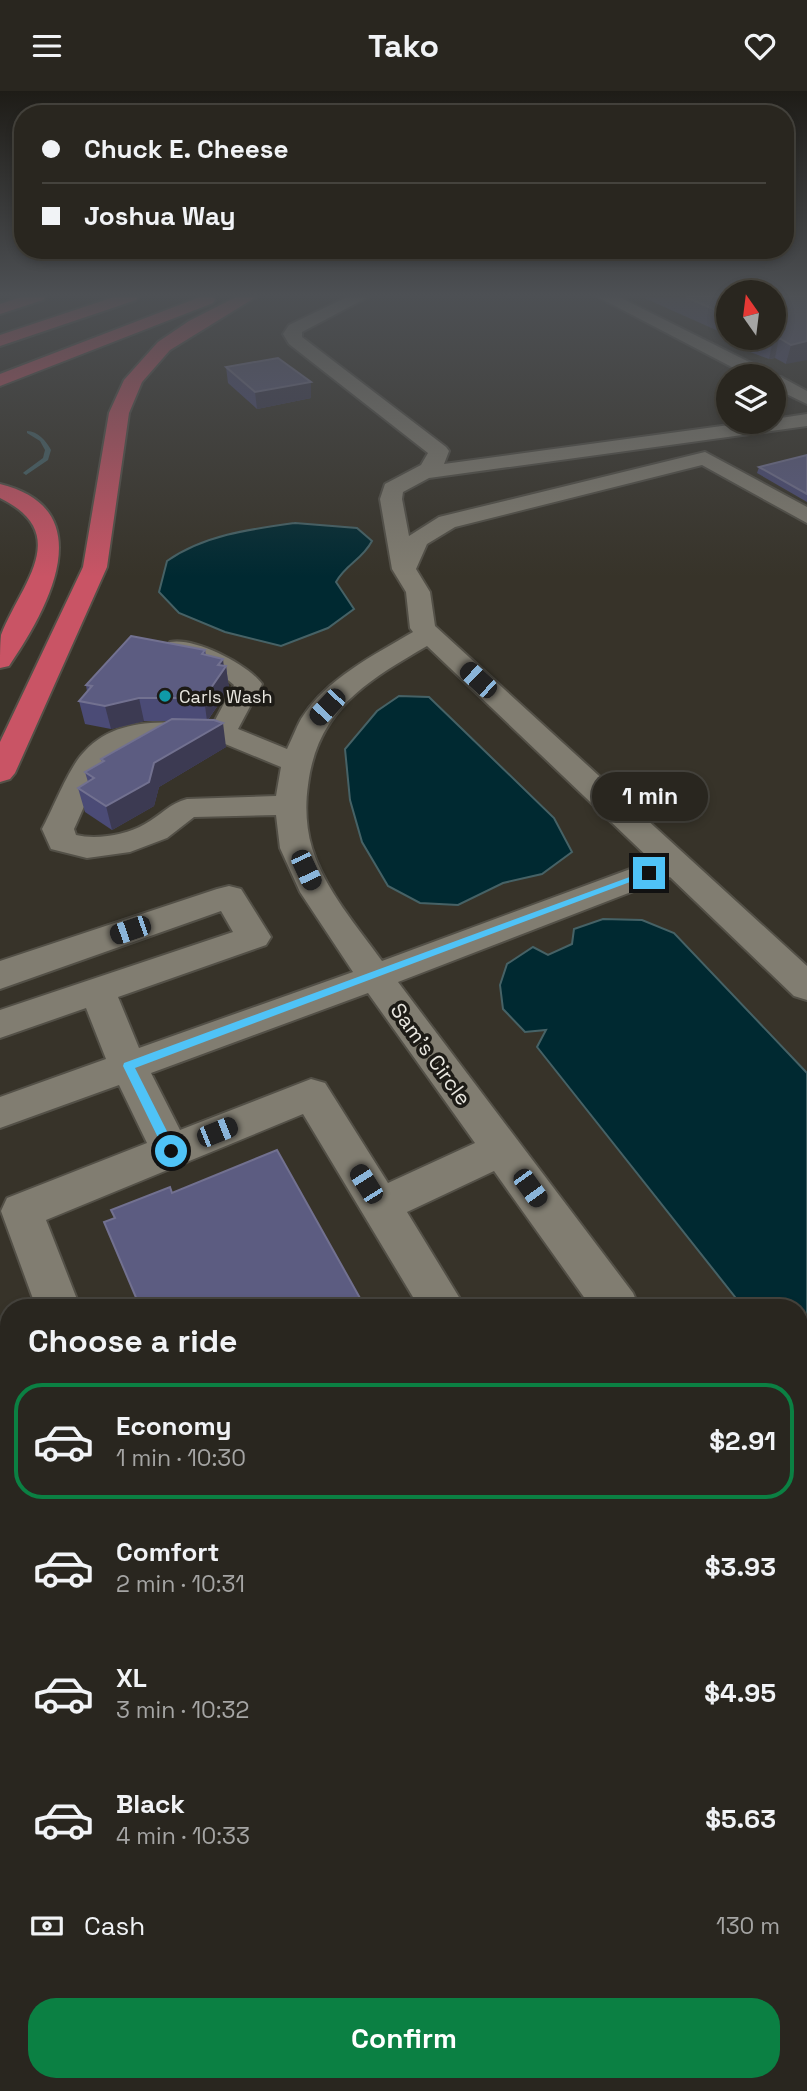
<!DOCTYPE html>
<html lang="en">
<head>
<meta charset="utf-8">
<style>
	body { margin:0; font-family:"Space Grotesk",sans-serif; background:#35322c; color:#f1f3f6; height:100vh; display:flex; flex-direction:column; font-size:26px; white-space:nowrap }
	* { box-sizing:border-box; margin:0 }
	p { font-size:23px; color:#a5a5a4 }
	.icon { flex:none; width:38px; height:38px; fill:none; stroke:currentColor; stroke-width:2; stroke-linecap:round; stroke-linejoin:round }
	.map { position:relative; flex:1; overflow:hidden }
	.details { position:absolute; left:0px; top:1208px; width:808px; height:793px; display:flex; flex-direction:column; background:#29261f; border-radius:28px 28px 0 0; box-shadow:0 4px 10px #0003,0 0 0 2px #45433d }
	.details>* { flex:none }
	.guide { position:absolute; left:14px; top:14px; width:780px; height:154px; border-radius:28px; box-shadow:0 4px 10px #0003,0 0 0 2px #45433d; display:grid; align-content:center; height:154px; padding:0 28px; background:#29261f }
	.needle { width:46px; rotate:346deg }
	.controls { position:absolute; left:716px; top:189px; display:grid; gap:14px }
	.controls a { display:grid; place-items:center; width:70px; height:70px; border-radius:50%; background:#29261f; box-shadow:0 4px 10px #0003,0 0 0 2px #45433d; font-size:35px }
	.end { position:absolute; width:32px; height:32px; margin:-16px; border:9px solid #4fc3f7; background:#111; box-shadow:0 0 0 4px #111 }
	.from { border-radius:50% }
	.bubble { position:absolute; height:49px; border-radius:24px; background:#29261f; box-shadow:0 4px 10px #0003,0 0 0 2px #45433d; font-size:23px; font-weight:700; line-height:49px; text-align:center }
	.car { position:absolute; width:21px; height:42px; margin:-21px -10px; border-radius:9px; box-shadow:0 0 5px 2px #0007; background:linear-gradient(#222 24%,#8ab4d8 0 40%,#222 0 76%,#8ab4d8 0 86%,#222 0) }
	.guide b { display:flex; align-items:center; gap:24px; height:66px; font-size:26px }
	.guide b+b { border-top:2px solid #45433d }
	.guide i { width:18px; height:18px; background:#f1f3f6 }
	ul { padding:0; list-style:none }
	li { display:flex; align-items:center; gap:21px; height:116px; margin:0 14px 10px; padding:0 14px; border:4px solid transparent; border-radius:28px }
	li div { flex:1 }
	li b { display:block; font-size:26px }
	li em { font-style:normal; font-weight:700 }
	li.on { border-color:#0b8043 }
	li>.icon { width:63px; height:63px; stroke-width:1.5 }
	h2 { padding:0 28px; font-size:32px; line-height:84px }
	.pay { display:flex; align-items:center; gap:18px; height:77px; padding:0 28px; font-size:26px }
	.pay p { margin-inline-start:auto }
	.action { display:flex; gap:14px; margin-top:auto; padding:14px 28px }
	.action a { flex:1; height:80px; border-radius:28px; background:#0b8043; color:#fff; font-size:28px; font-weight:700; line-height:80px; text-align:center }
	header { display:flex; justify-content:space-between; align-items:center; height:91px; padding:0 28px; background:#29261f; font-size:32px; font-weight:700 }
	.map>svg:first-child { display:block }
	.water { fill:#002931; stroke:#466266; stroke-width:2 }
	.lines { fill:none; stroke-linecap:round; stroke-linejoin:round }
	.stream { fill:#466266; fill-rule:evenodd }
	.minor-casing { stroke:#535047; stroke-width:4 }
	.highway-casing { stroke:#535047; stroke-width:4 }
	.minor { fill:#817d71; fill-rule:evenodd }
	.highway { fill:#c95465; fill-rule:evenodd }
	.wall { fill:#4b4b76 }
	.shaded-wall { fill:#3c3a52 }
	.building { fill:#5c5c81; stroke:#727190; stroke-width:2 }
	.route { fill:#4fc3f7 }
	.culture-dot { fill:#0f9aa8; stroke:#1d1b16; stroke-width:2.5 }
	.labels { text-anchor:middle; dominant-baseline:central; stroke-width:7; stroke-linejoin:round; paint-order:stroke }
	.far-poi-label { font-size:18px; fill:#e9e7e0; stroke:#1d1b16; text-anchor:start }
	.street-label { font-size:21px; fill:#e9e7e0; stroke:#1d1b16 }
</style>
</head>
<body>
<header><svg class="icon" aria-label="menu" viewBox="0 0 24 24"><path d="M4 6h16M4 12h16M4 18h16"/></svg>Tako<svg class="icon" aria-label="heart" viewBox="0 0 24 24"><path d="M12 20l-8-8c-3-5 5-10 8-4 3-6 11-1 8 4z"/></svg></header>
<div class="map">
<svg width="807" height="2000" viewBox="0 0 807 2000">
	<rect width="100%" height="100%" fill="#373329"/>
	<path class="water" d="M 295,432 L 357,437 L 372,450 C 362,469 346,473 336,491 L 354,518 L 328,537 L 281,555 L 225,541 L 179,522 L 159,501 L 167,470 C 204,444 251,438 295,432 Z
		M 399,605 L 429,606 L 554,727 L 572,761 L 542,783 L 503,792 L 458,814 L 420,812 L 388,795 L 362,751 L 350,709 L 345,658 L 377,620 Z
		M 603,828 L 642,829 L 674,842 L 807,982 L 807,1297 L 800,1288 L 800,1216 L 743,1216 L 537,956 L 546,939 L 525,941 L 503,918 L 500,894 L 507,873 L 533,856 L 548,864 L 572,853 L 574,838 Z"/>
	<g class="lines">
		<path class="stream" d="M 27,340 C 38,340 46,350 51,359 L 48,369 L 26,384 L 23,382 L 24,381 L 43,367 L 45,359 L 40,350 L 27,342 Z"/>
		<g class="minor-casing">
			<path id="minor" d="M 347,206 L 368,206 L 302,241 L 302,246 L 446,356 L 449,360 L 444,373 L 751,331 L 774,331 L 774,328 L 807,323 L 807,335 L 429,387 L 403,401 L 402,408 L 409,445 L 439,426 L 705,361 L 807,416 L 807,432 L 702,374 L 455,436 L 427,453 L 416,478 L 430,501 L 435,535 L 807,875 L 807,909 L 794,905 L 670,786 L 398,891 L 633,1202 L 639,1216 L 591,1216 L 494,1080 L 407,1121 L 465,1216 L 419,1216 L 303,1023 L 46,1129 L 80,1216 L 36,1216 L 1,1120 L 7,1107 L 147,1052 L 119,994 L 0,1037 L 0,1006 L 106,968 L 86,917 L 0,947 L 0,919 L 233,841 L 221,820 L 0,898 L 0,870 L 217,798 L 229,795 L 241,798 L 271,846 L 266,854 L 118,906 L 139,957 L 353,881 L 300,801 L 280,757 L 276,724 L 194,726 L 167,747 L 130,761 L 87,767 L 51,758 L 42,738 C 53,718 69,676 84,661 C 118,624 167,632 213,633 L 234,594 L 222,584 L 170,563 L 166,557 L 170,551 C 194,546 248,573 262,593 L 238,638 L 287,658 C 292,648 296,637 301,628 C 326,588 374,564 413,541 L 410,537 L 406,501 L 392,478 L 380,408 L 385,393 L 421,374 L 428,362 L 289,253 L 283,243 L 289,234 ZM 427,555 L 652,770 L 382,870 C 357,835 325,799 312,757 C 306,737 305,714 308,694 C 317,619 367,590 427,555 ZM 149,649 L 218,650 L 281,676 L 276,705 L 187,708 C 170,712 160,725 145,733 C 126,744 97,749 76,744 L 74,738 C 91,702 104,655 149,649 ZM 368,902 L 475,1052 L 388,1092 L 325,992 L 311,988 L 180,1039 L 151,982 Z
				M 598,206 L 619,206 L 769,281 L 772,285 L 781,286 L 807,300 L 807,313 L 774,297 L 774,285 L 749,285 Z
				M 800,1441 L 807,1444 L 807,1503 L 800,1500 Z"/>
		</g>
		<g class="highway-casing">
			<path id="highway" d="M 21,206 L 45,206 L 43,209 L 0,223 L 0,213 Z
				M 114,206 L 138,206 L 136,209 L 0,255 L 0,244 Z
				M 200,206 L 213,206 L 215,209 L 213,212 L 0,295 L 0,283 Z
				M 236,206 L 256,206 L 170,259 L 142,291 L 129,322 L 107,476 L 15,682 L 10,688 L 0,691 L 0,651 L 83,476 L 109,322 L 124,289 L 158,251 L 189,230 Z
				M 0,393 C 102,418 49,517 9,575 L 0,577 C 0,567 0,553 1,544 C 20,494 74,443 0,407 Z"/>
		</g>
		<use href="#minor" class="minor"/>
		<use href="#highway" class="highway"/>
	</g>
	<path class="wall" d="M 642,206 L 728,206 L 728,247 L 774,247 L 807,206 L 786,273 L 775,267 L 769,268 L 745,259 L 716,239 Z
		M 226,276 L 311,307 L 257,318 L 228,292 Z
		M 807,364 L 807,411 L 757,382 L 759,376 Z
		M 205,559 L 206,564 L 226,575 L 229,598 L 208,629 L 226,656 L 159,696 L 154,715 L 112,739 L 85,721 L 78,697 L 88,691 L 85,681 L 102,671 L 101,668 L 169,630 L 144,630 L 111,638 L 85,633 L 79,610 L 87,601 L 86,594 Z"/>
	<path class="shaded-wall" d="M 779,247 L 775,267 L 769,268 L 773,249 Z
		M 807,250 L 807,269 L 786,273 L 791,254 Z
		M 311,291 L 311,307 L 257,318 L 255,301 Z
		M 223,568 L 224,577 L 226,575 L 229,598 L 207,630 L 204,607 L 218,574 Z
		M 139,607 L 144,630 L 111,638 L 105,615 Z
		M 223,632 L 226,656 L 159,696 L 154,715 L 112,739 L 106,715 L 154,672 Z"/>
	<path class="building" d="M 686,206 L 728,206 L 728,226 L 720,221 Z
		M 774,206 L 807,206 L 807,250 L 791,254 L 779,247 L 773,249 L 768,247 L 774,247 Z
		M 278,267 L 311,291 L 255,301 L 226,276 Z
		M 807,364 L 807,403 L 759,376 Z
		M 131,545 L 205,559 L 202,563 L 223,568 L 218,574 L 226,575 L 204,607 L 139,607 L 105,615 L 79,610 L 92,595 L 86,594 Z
		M 172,628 L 214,629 L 223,632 L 154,672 L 149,691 L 106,715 L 78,697 L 94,687 L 85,681 L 104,670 L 101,668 Z
		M 277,1059 L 365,1216 L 140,1216 L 104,1131 L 115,1127 L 111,1119 L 170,1096 L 172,1102 Z"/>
	<linearGradient id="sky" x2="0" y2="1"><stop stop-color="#1e1c17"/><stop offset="0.42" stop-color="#4d5054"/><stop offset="1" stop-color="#4d5054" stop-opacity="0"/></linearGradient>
	<rect width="807" height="486" fill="url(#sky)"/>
	<path class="route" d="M 646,780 L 654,782 L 135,977 L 177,1060 L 175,1063 L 166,1063 L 123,975 L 124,972 Z"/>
	<circle class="culture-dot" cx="165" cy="605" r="7"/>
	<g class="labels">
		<g class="far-poi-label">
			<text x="179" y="605">Carls Wash</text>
		</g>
		<g class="street-label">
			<text transform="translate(431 963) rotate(54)">Sam's Circle</text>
		</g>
	</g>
</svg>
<div class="controls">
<a><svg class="needle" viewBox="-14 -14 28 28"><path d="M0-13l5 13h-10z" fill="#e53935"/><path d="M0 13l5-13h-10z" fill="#a5a5a4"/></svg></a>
<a><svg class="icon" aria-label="layers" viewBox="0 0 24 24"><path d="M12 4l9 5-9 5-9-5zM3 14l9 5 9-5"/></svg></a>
</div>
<i class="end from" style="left:171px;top:1060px"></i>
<i class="end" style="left:649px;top:782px"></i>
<div class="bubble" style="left:592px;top:681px;width:116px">1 min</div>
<i class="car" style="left:478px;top:589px;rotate:313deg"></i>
<i class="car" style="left:327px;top:616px;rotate:223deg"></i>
<i class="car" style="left:306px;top:779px;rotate:155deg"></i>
<i class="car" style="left:130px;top:839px;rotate:251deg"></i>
<i class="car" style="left:217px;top:1041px;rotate:68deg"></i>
<i class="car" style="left:366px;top:1093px;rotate:328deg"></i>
<i class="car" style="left:530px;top:1097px;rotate:144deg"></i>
<div class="guide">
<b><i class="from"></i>Chuck E. Cheese</b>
<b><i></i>Joshua Way</b>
</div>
<section class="details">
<h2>Choose a ride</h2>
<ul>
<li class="on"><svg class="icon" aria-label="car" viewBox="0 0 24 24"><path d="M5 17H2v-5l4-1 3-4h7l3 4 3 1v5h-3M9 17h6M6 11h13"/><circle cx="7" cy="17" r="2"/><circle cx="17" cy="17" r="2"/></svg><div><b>Economy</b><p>1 min · 10:30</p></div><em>$2.91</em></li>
<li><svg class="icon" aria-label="car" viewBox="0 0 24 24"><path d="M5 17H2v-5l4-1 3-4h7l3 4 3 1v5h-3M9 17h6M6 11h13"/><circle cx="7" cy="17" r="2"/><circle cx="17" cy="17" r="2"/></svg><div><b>Comfort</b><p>2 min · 10:31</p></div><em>$3.93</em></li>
<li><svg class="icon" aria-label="car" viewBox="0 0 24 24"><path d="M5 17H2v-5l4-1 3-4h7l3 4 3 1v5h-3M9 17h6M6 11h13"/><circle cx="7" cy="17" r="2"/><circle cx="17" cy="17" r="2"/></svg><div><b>XL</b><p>3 min · 10:32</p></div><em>$4.95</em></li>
<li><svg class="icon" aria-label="car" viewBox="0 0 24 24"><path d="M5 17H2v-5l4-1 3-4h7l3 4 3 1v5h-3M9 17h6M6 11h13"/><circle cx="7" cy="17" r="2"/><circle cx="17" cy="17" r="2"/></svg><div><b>Black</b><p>4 min · 10:33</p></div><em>$5.63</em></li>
</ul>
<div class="pay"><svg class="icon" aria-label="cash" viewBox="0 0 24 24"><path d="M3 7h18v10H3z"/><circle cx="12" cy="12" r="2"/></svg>Cash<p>130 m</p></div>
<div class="action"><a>Confirm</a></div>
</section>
</div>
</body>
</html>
